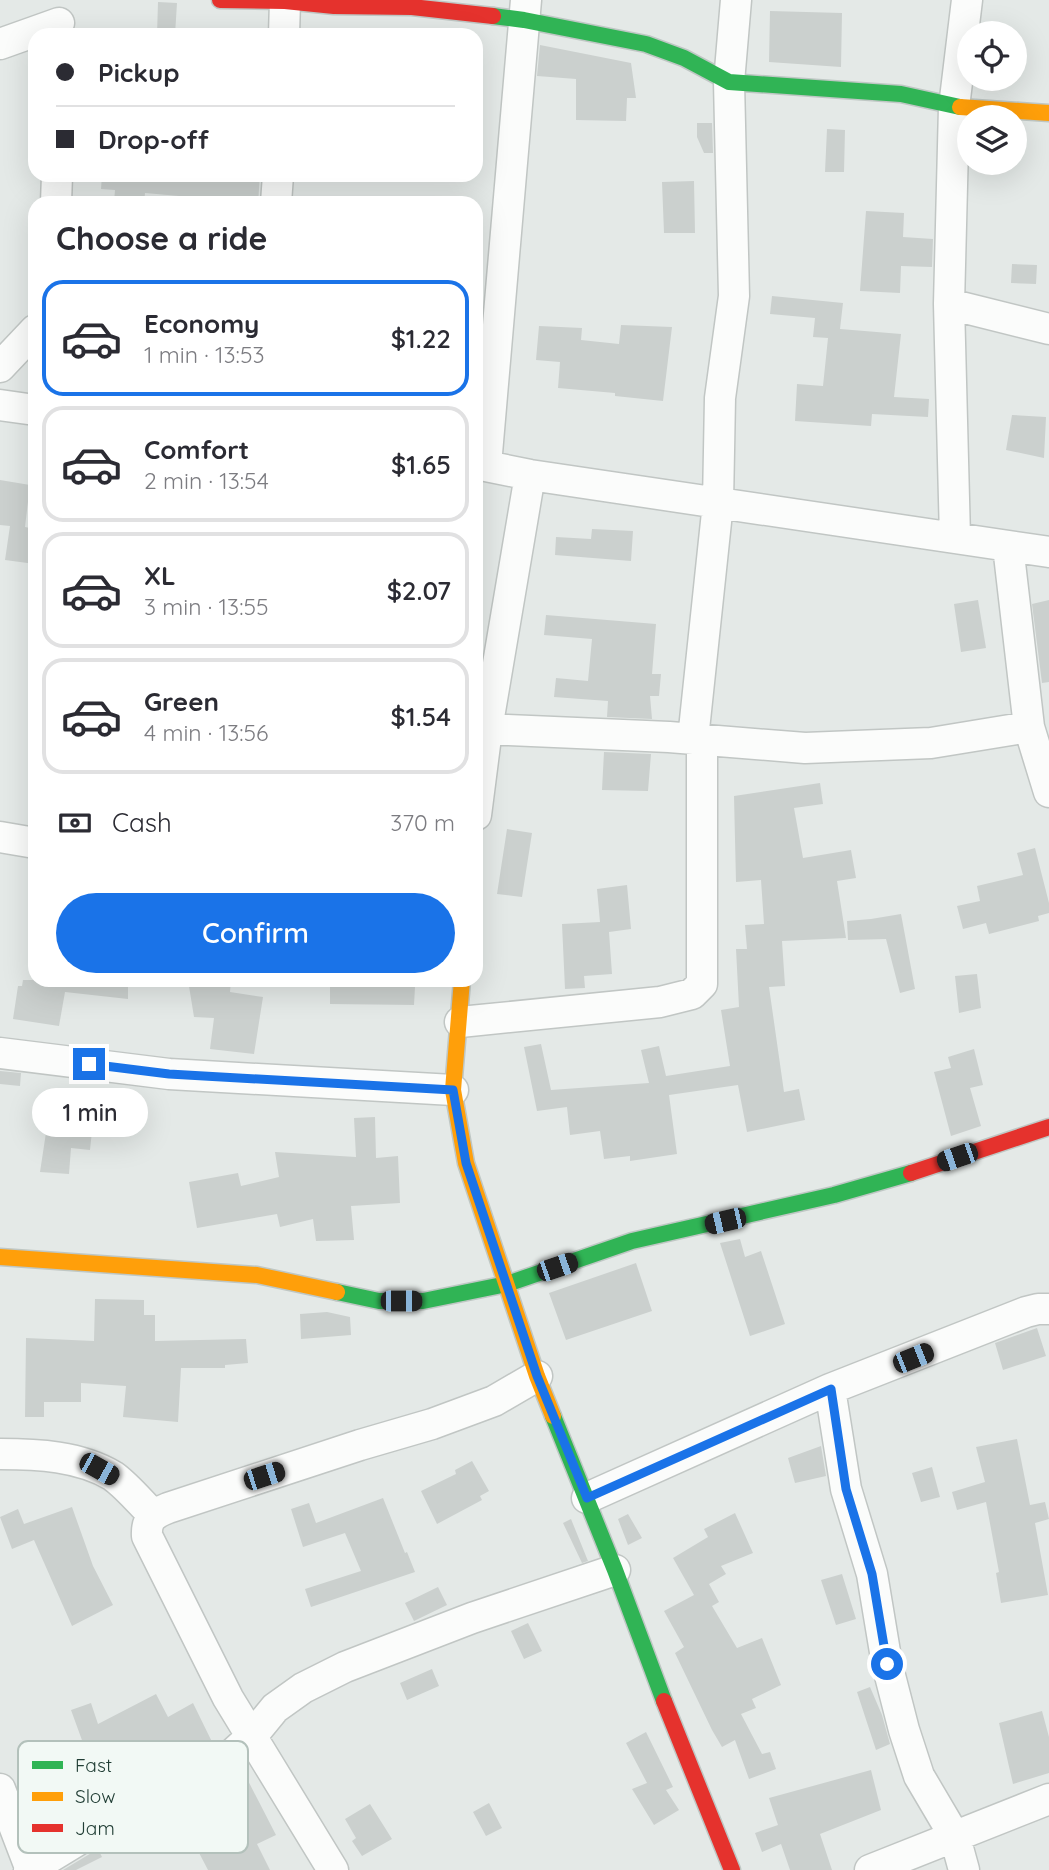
<!DOCTYPE html>
<html lang="en">
<head>
<meta charset="utf-8">
<style>
	body { margin:0; font-family:Quicksand,sans-serif; background:#f7f7f7; color:#2b2b33; height:100vh; display:flex; flex-direction:column; font-size:26px; white-space:nowrap }
	* { box-sizing:border-box; margin:0 }
	p { font-size:23px; color:#7c7c81 }
	.icon { flex:none; width:38px; height:38px; fill:none; stroke:currentColor; stroke-width:2; stroke-linecap:round; stroke-linejoin:round }
	.map { position:relative; flex:1; overflow:hidden }
	.panel { position:absolute; left:28px; top:196px; width:455px; height:791px; display:flex; flex-direction:column; background:#fff; border-radius:21px; box-shadow:0 7px 28px #0002 }
	.panel>* { flex:none }
	.banner { position:absolute; left:28px; top:28px; width:455px; height:154px; border-radius:21px; box-shadow:0 7px 28px #0002; display:grid; align-content:center; height:154px; padding:0 28px; background:#fff }
	.fabs { position:absolute; left:957px; top:21px; display:grid; gap:14px }
	.fabs a { display:grid; place-items:center; width:70px; height:70px; border-radius:50%; background:#fff; box-shadow:0 7px 28px #0002; font-size:35px }
	.end { position:absolute; width:32px; height:32px; margin:-16px; border:9px solid #1a73e8; background:#fff; box-shadow:0 0 0 4px #fff }
	.from { border-radius:50% }
	.bubble { position:absolute; height:49px; border-radius:24px; background:#fff; box-shadow:0 7px 28px #0002; font-size:23px; font-weight:600; line-height:49px; text-align:center }
	.car { position:absolute; width:21px; height:42px; margin:-21px -10px; border-radius:9px; box-shadow:0 0 5px 2px #0007; background:linear-gradient(#222 24%,#8ab4d8 0 40%,#222 0 76%,#8ab4d8 0 86%,#222 0) }
	.banner b { display:flex; align-items:center; gap:24px; height:66px; font-size:26px }
	.banner b+b { border-top:2px solid #e1e1e2 }
	.banner i { width:18px; height:18px; background:#2b2b33 }
	ul { padding:0; list-style:none }
	li { display:flex; align-items:center; gap:21px; height:116px; margin:0 14px 10px; padding:0 14px; border:4px solid #e1e1e2; border-radius:21px }
	li div { flex:1 }
	li b { display:block; font-size:26px }
	li em { font-style:normal; font-weight:600 }
	li.on { border-color:#1a73e8 }
	li>.icon { width:63px; height:63px; stroke-width:1.5 }
	h2 { padding:0 28px; font-size:32px; line-height:84px }
	.pay { display:flex; align-items:center; gap:18px; height:77px; padding:0 28px; font-size:26px }
	.pay p { margin-inline-start:auto }
	.button { display:flex; gap:14px; margin-top:auto; padding:14px 28px }
	.button a { flex:1; height:80px; border-radius:42px; background:#1a73e8; color:#fff; font-size:28px; font-weight:600; line-height:80px; text-align:center }
	.map>svg:first-child { display:block }
	.building { fill:#cbd0ce }
	.lines { fill:none; stroke-linecap:round; stroke-linejoin:round }
	.street-casing { stroke:#c1c6c4; stroke-width:33 }
	.fast-casing { stroke:#bfc7c4; stroke-width:19 }
	.slow-casing { stroke:#bfc7c4; stroke-width:19 }
	.jam-casing { stroke:#bfc7c4; stroke-width:19 }
	.street { stroke:#fbfcfb; stroke-width:30 }
	.fast { stroke:#30b455; stroke-width:16 }
	.slow { stroke:#ff9f0a; stroke-width:16 }
	.jam { stroke:#e5322d; stroke-width:16 }
	.route { stroke:#1a73e8; stroke-width:9 }
	.key { fill:#f2f9f5; stroke:#b3c1bb; stroke-width:2 }
	.key-label { font-size:19px; fill:#213e35 }
</style>
</head>
<body>
<div class="map">
<svg width="1049" height="1870" viewBox="0 0 1049 1870">
	<rect width="100%" height="100%" fill="#e4e9e7"/>
	<path class="building" d="M 158,2 L 177,3 L 175,35 L 157,35 Z
		M 770,11 L 842,13 L 841,67 L 769,62 Z
		M 540,45 L 631,63 L 636,98 L 627,98 L 626,121 L 576,120 L 576,79 L 537,76 Z
		M 697,123 L 712,123 L 713,153 L 704,153 L 697,137 Z
		M 827,129 L 845,130 L 844,172 L 825,172 Z
		M 102,175 L 260,175 L 258,203 L 145,193 L 144,203 L 114,203 L 115,190 L 101,189 Z
		M 694,181 L 695,233 L 664,233 L 662,182 Z
		M 866,211 L 904,213 L 903,237 L 933,239 L 932,267 L 901,266 L 900,293 L 860,291 Z
		M 1012,264 L 1037,265 L 1036,284 L 1011,283 Z
		M 772,296 L 843,303 L 840,329 L 901,334 L 894,397 L 929,399 L 928,417 L 872,414 L 871,426 L 795,421 L 797,384 L 823,386 L 828,338 L 813,337 L 815,318 L 770,314 Z
		M 621,325 L 672,327 L 663,401 L 615,396 L 615,393 L 558,388 L 560,362 L 536,360 L 539,326 L 582,328 L 581,340 L 619,344 Z
		M 1012,415 L 1046,417 L 1044,458 L 1006,450 Z
		M 0,480 L 30,485 L 25,527 L 35,529 L 35,564 L 5,560 L 10,526 L 0,525 Z
		M 592,529 L 633,531 L 631,561 L 555,555 L 556,537 L 591,539 Z
		M 978,600 L 986,648 L 961,652 L 954,604 Z
		M 1049,600 L 1049,682 L 1042,683 L 1032,604 Z
		M 546,615 L 656,624 L 652,674 L 661,674 L 659,696 L 650,696 L 652,719 L 607,717 L 608,701 L 554,697 L 556,678 L 588,681 L 592,639 L 544,635 Z
		M 604,752 L 651,754 L 648,791 L 602,790 Z
		M 820,783 L 823,804 L 794,808 L 803,858 L 851,850 L 856,878 L 837,881 L 846,938 L 782,941 L 785,986 L 769,987 L 784,1092 L 799,1089 L 805,1120 L 747,1132 L 738,1085 L 669,1095 L 677,1154 L 630,1161 L 630,1156 L 604,1159 L 600,1131 L 570,1135 L 567,1107 L 537,1111 L 524,1047 L 541,1044 L 551,1090 L 649,1083 L 641,1050 L 659,1046 L 666,1076 L 730,1066 L 721,1010 L 739,1007 L 736,949 L 747,949 L 745,925 L 764,924 L 761,880 L 736,882 L 734,796 Z
		M 507,829 L 532,833 L 522,897 L 497,894 Z
		M 1035,848 L 1049,903 L 1049,913 L 1038,916 L 1039,921 L 989,934 L 986,923 L 963,929 L 957,906 L 980,901 L 977,886 L 1023,875 L 1017,853 Z
		M 627,885 L 631,929 L 609,932 L 612,974 L 584,976 L 585,988 L 565,989 L 562,924 L 600,922 L 597,889 Z
		M 901,914 L 915,989 L 900,993 L 886,939 L 848,940 L 847,921 L 871,919 Z
		M 977,974 L 981,1008 L 959,1013 L 955,976 Z
		M 23,980 L 128,980 L 128,999 L 65,992 L 59,1026 L 13,1019 L 18,986 L 22,986 Z
		M 188,980 L 231,980 L 230,992 L 263,997 L 254,1054 L 210,1049 L 214,1018 L 194,1017 Z
		M 330,986 L 415,987 L 414,1005 L 330,1004 Z
		M 974,1049 L 983,1085 L 970,1088 L 981,1126 L 951,1136 L 934,1072 L 951,1068 L 948,1057 Z
		M 0,1071 L 21,1073 L 20,1086 L 0,1084 Z
		M 375,1117 L 376,1158 L 398,1156 L 400,1203 L 351,1206 L 354,1240 L 316,1241 L 313,1219 L 280,1227 L 277,1214 L 197,1228 L 189,1182 L 238,1173 L 241,1186 L 279,1177 L 275,1152 L 356,1157 L 354,1118 Z
		M 47,1126 L 92,1131 L 90,1150 L 71,1148 L 69,1174 L 40,1172 Z
		M 740,1239 L 745,1257 L 761,1251 L 785,1324 L 750,1336 L 720,1243 Z
		M 636,1263 L 652,1311 L 566,1340 L 549,1293 Z
		M 95,1299 L 144,1300 L 144,1315 L 155,1315 L 155,1341 L 246,1339 L 248,1363 L 225,1365 L 225,1368 L 181,1368 L 178,1422 L 123,1417 L 126,1386 L 81,1383 L 81,1402 L 44,1402 L 44,1417 L 25,1417 L 26,1338 L 94,1341 Z
		M 327,1312 L 350,1317 L 351,1335 L 301,1339 L 300,1314 Z
		M 1037,1328 L 1046,1356 L 1003,1370 L 995,1343 Z
		M 1017,1439 L 1030,1505 L 1045,1502 L 1049,1519 L 1035,1523 L 1048,1595 L 1001,1603 L 996,1573 L 999,1572 L 986,1502 L 957,1510 L 952,1492 L 985,1482 L 976,1447 Z
		M 821,1446 L 826,1476 L 795,1483 L 788,1458 Z
		M 472,1461 L 489,1491 L 480,1496 L 482,1500 L 437,1524 L 421,1491 L 456,1474 L 455,1470 Z
		M 932,1467 L 940,1497 L 921,1502 L 912,1473 Z
		M 383,1498 L 405,1553 L 407,1552 L 415,1572 L 311,1607 L 305,1589 L 361,1571 L 345,1533 L 303,1547 L 291,1509 L 309,1503 L 316,1523 Z
		M 72,1507 L 93,1566 L 113,1605 L 72,1626 L 34,1540 L 12,1549 L 0,1517 L 18,1509 L 24,1524 Z
		M 735,1513 L 753,1553 L 721,1566 L 726,1574 L 709,1584 L 719,1602 L 712,1606 L 737,1648 L 762,1638 L 781,1685 L 752,1699 L 756,1708 L 741,1714 L 762,1754 L 770,1752 L 776,1769 L 749,1779 L 735,1740 L 722,1747 L 712,1730 L 675,1653 L 684,1647 L 664,1611 L 694,1595 L 673,1558 L 708,1537 L 704,1529 Z
		M 628,1514 L 642,1538 L 628,1545 L 618,1519 Z
		M 571,1519 L 588,1561 L 582,1563 L 563,1523 Z
		M 842,1574 L 856,1619 L 836,1625 L 821,1580 Z
		M 438,1587 L 447,1605 L 414,1621 L 405,1603 Z
		M 528,1623 L 542,1651 L 524,1659 L 511,1631 Z
		M 432,1669 L 439,1686 L 407,1700 L 400,1683 Z
		M 870,1687 L 882,1715 L 890,1744 L 876,1750 L 857,1692 Z
		M 156,1694 L 168,1717 L 193,1703 L 214,1746 L 100,1808 L 75,1760 L 87,1754 L 71,1710 L 91,1703 L 98,1724 Z
		M 1042,1711 L 1049,1737 L 1049,1773 L 1013,1784 L 999,1723 Z
		M 646,1732 L 673,1787 L 666,1790 L 679,1810 L 654,1825 L 632,1789 L 647,1783 L 626,1743 Z
		M 242,1769 L 276,1835 L 257,1844 L 270,1870 L 208,1870 L 196,1847 L 199,1845 L 178,1806 Z
		M 871,1770 L 881,1810 L 820,1834 L 832,1870 L 790,1870 L 781,1844 L 762,1852 L 755,1833 L 778,1825 L 769,1798 Z
		M 489,1803 L 502,1828 L 486,1836 L 473,1812 Z
		M 370,1804 L 392,1839 L 362,1856 L 352,1841 L 356,1838 L 345,1819 Z
		M 98,1849 L 102,1857 L 76,1870 L 63,1870 Z"/>
	<g class="lines">
		<g class="street-casing">
			<path id="street" d="M 284,35 L 285,1
				M 0,44 L 59,23
				M 56,203 L 57,175
				M 276,203 L 278,175
				M 949,304 L 1049,329
				M 0,367 L 35,330
				M 0,405 L 35,410
				M 476,464 L 530,475 L 1049,552
				M 486,465 L 526,0
				M 955,538 L 949,304 L 954,107 L 967,0
				M 1008,546 L 1029,727 L 1049,792
				M 487,729 L 669,737 L 805,748 L 931,743 L 1029,727
				M 693,739 L 718,503 L 720,398 L 734,296 L 729,82 L 736,0
				M 476,815 L 487,729 L 530,475
				M 0,837 L 35,843
				M 460,1022 L 660,1002 L 692,994 L 702,984 L 702,739
				M 0,1053 L 169,1074 L 453,1090
				M 830,1389 L 846,1489 L 872,1574 L 887,1664 L 904,1730 L 919,1776 L 955,1837 L 964,1870
				M 0,1454 C 37,1454 80,1456 113,1476 C 127,1486 140,1502 153,1515
				M 587,1498 L 830,1389 L 1026,1312 L 1038,1309 L 1049,1309
				M 0,1789 L 31,1870
				M 29,1870 L 80,1839 L 227,1759 L 252,1736 L 275,1708 L 303,1688 L 345,1667 L 472,1618 L 615,1570
				M 333,1870 L 228,1698 L 147,1536 C 146,1519 153,1514 168,1508 L 360,1445 L 432,1424 L 494,1401 L 537,1376
				M 870,1870 L 1049,1799"/>
		</g>
		<g class="fast-casing">
			<path id="fast" d="M 493,16 L 524,20 L 646,44 L 684,58 L 729,82 L 901,94 L 960,107
				M 337,1292 L 379,1301 L 423,1301 L 507,1284 L 632,1241 L 834,1195 L 911,1173
				M 553,1416 L 615,1570 L 664,1701"/>
		</g>
		<g class="slow-casing">
			<path id="slow" d="M 960,107 L 1049,113
				M 462,980 L 453,1090 L 466,1163 L 537,1376 L 553,1416
				M 0,1257 L 257,1275 L 337,1292"/>
		</g>
		<g class="jam-casing">
			<path id="jam" d="M 220,0 L 285,1 L 334,6 L 412,7 L 493,16
				M 911,1173 L 1049,1127
				M 664,1701 L 732,1870"/>
		</g>
		<use href="#street" class="street"/>
		<use href="#fast" class="fast"/>
		<use href="#slow" class="slow"/>
		<use href="#jam" class="jam"/>
	</g>
	<g class="lines">
		<path class="route" d="M 89,1064 L 169,1074 L 453,1090 L 466,1163 L 537,1376 L 587,1498 L 831,1389 L 846,1489 L 872,1574 L 887,1664"/>
	</g>
	<rect x="18" y="1741" width="230" height="112" rx="10" class="key"/>
	<rect x="32" y="1761" width="31" height="8" fill="#30b455"/>
	<rect x="32" y="1792" width="31" height="9" fill="#ff9f0a"/>
	<rect x="32" y="1824" width="31" height="8" fill="#e5322d"/>
	<g class="key-label">
		<text x="75" y="1772">Fast</text>
		<text x="75" y="1803">Slow</text>
		<text x="75" y="1835">Jam</text>
	</g>
</svg>
<div class="fabs">
<a><svg class="icon" aria-label="locate" viewBox="0 0 24 24"><circle cx="12" cy="12" r="6"/><path d="M12 2v4M12 18v4M2 12h4M18 12h4"/></svg></a>
<a><svg class="icon" aria-label="layers" viewBox="0 0 24 24"><path d="M12 4l9 5-9 5-9-5zM3 14l9 5 9-5"/></svg></a>
</div>
<i class="end from" style="left:887px;top:1664px"></i>
<i class="end" style="left:89px;top:1064px"></i>
<div class="bubble" style="left:32px;top:1088px;width:116px">1 min</div>
<i class="car" style="left:957px;top:1157px;rotate:251deg"></i>
<i class="car" style="left:725px;top:1221px;rotate:257deg"></i>
<i class="car" style="left:557px;top:1267px;rotate:71deg"></i>
<i class="car" style="left:401px;top:1301px;rotate:90deg"></i>
<i class="car" style="left:913px;top:1358px;rotate:68deg"></i>
<i class="car" style="left:99px;top:1469px;rotate:119deg"></i>
<i class="car" style="left:264px;top:1476px;rotate:72deg"></i>
<div class="banner">
<b><i class="from"></i>Pickup</b>
<b><i></i>Drop-off</b>
</div>
<section class="panel">
<h2>Choose a ride</h2>
<ul>
<li class="on"><svg class="icon" aria-label="car" viewBox="0 0 24 24"><path d="M5 17H2v-5l4-1 3-4h7l3 4 3 1v5h-3M9 17h6M6 11h13"/><circle cx="7" cy="17" r="2"/><circle cx="17" cy="17" r="2"/></svg><div><b>Economy</b><p>1 min · 13:53</p></div><em>$1.22</em></li>
<li><svg class="icon" aria-label="car" viewBox="0 0 24 24"><path d="M5 17H2v-5l4-1 3-4h7l3 4 3 1v5h-3M9 17h6M6 11h13"/><circle cx="7" cy="17" r="2"/><circle cx="17" cy="17" r="2"/></svg><div><b>Comfort</b><p>2 min · 13:54</p></div><em>$1.65</em></li>
<li><svg class="icon" aria-label="car" viewBox="0 0 24 24"><path d="M5 17H2v-5l4-1 3-4h7l3 4 3 1v5h-3M9 17h6M6 11h13"/><circle cx="7" cy="17" r="2"/><circle cx="17" cy="17" r="2"/></svg><div><b>XL</b><p>3 min · 13:55</p></div><em>$2.07</em></li>
<li><svg class="icon" aria-label="car" viewBox="0 0 24 24"><path d="M5 17H2v-5l4-1 3-4h7l3 4 3 1v5h-3M9 17h6M6 11h13"/><circle cx="7" cy="17" r="2"/><circle cx="17" cy="17" r="2"/></svg><div><b>Green</b><p>4 min · 13:56</p></div><em>$1.54</em></li>
</ul>
<div class="pay"><svg class="icon" aria-label="cash" viewBox="0 0 24 24"><path d="M3 7h18v10H3z"/><circle cx="12" cy="12" r="2"/></svg>Cash<p>370 m</p></div>
<div class="button"><a>Confirm</a></div>
</section>
</div>
</body>
</html>
